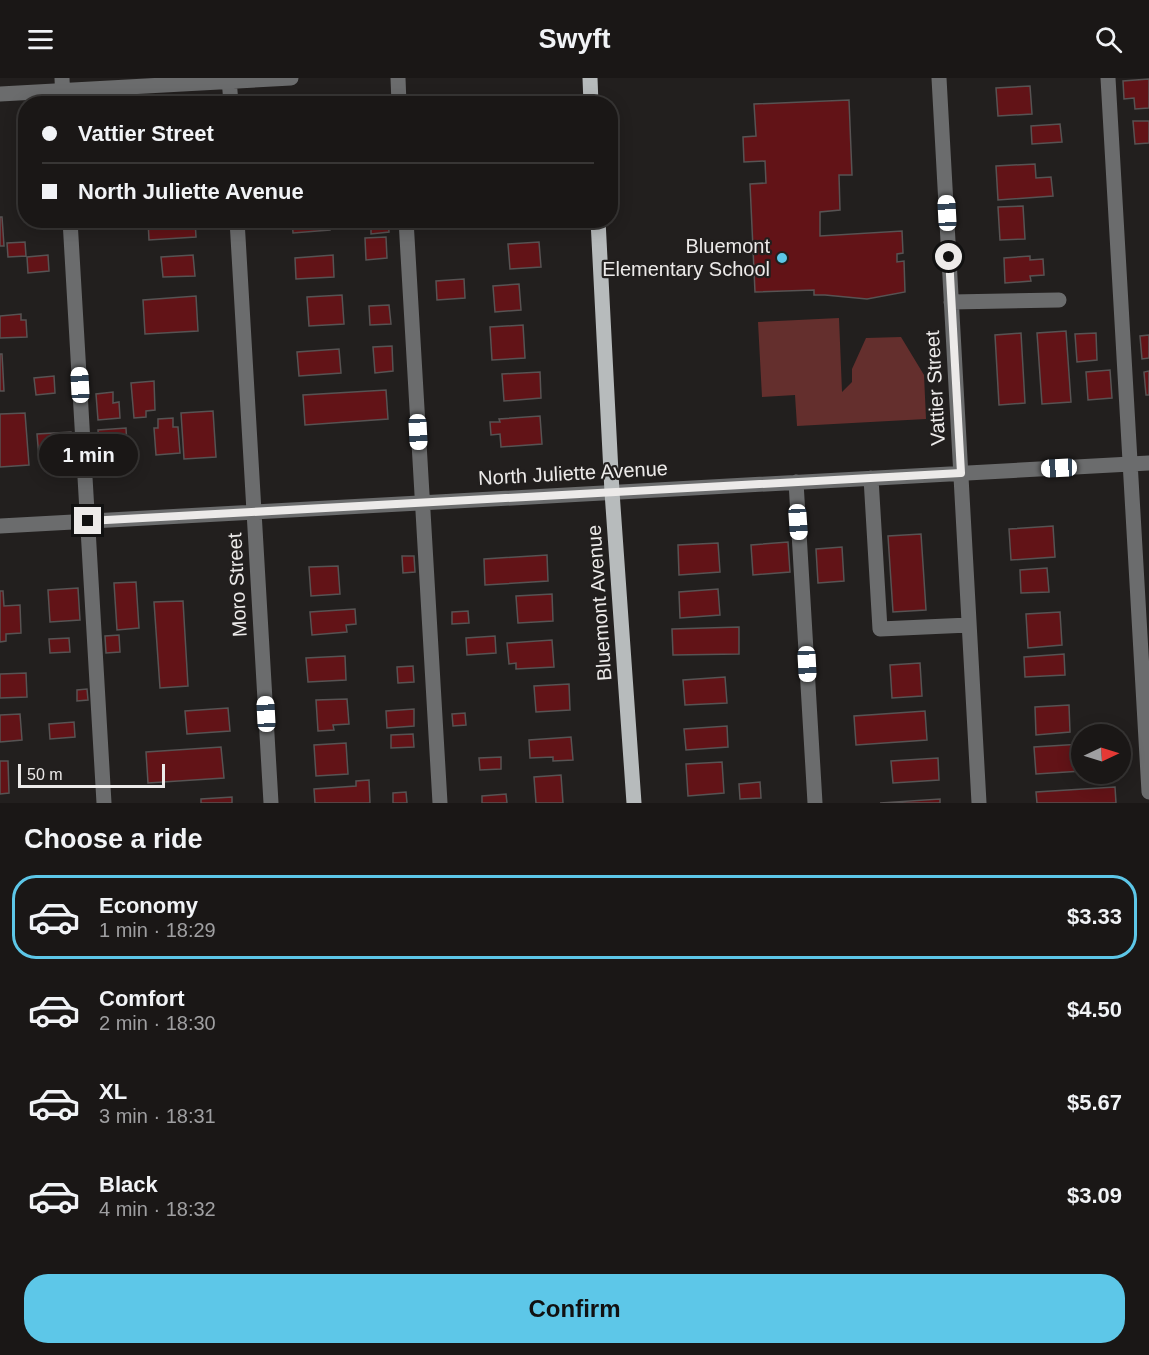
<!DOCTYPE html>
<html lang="en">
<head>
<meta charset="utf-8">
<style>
	body { margin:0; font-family:Arial,sans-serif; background:#23201f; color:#f1f3f6; height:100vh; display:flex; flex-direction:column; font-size:22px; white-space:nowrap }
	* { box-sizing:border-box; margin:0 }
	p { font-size:20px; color:#9f9fa1 }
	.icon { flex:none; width:33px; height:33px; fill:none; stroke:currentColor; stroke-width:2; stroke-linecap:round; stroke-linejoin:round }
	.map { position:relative; height:725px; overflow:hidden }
	.panel { display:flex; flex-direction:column; background:#1a1716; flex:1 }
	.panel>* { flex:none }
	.top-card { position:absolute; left:18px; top:18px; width:600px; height:132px; border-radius:24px; box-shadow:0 3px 15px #0003,0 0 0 2px #383635; display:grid; align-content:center; height:132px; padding:0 24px; background:#1a1716 }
	.needle { width:39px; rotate:86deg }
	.controls { position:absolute; left:1071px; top:646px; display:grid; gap:12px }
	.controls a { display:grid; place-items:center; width:60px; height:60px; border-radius:50%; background:#1a1716; box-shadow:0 3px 15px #0003,0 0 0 2px #383635; font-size:30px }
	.scale { position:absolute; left:18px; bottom:15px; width:147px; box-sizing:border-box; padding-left:6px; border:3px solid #eceae9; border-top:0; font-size:16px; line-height:21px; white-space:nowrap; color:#eceae9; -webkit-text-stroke:4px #221f1e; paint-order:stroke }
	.end { position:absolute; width:27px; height:27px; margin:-14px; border:8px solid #eceae9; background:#111; box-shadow:0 0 0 3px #111 }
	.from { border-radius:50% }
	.bubble { position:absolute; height:42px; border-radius:21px; background:#1a1716; box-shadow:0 3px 15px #0003,0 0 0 2px #383635; font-size:20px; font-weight:700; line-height:42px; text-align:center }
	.car { position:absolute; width:18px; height:36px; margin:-18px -9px; border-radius:8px; box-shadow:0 0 4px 2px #0007; background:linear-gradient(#fff 24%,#345 0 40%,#fff 0 76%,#345 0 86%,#fff 0) }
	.top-card b { display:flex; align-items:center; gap:21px; height:57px; font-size:22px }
	.top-card b+b { border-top:2px solid #383635 }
	.top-card i { width:15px; height:15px; background:#f1f3f6 }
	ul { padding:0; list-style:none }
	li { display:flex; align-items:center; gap:18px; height:84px; margin:0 12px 9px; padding:0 12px; border:3px solid transparent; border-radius:24px }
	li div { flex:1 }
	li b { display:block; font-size:22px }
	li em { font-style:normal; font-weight:700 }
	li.active { border-color:#5dc7e8 }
	li>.icon { width:54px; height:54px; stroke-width:1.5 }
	h2 { padding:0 24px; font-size:27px; line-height:72px }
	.button { display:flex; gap:12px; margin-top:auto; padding:12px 24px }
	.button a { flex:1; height:69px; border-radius:24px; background:#5dc7e8; color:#111; font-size:24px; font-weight:700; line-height:69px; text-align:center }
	header { display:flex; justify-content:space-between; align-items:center; height:78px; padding:0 24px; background:#1a1716; font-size:27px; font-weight:700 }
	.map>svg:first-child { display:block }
	.green { fill:#642f2d }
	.building { fill:#621317; stroke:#575353; stroke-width:1.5 }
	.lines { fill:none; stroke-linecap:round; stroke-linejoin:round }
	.minor { stroke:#6b6c6d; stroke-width:15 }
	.major { stroke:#b7bbbc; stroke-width:15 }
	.route { stroke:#eceae9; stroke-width:8 }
	.poi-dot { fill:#5dc7e8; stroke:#221f1e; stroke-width:2 }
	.labels { text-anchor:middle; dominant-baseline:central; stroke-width:4.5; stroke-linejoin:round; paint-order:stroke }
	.poi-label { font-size:20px; fill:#eceae9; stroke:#221f1e; text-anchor:end }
	.street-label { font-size:20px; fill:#eceae9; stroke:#221f1e }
</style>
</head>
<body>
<header><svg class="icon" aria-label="menu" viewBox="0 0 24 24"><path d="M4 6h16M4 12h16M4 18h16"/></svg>Swyft<svg class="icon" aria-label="search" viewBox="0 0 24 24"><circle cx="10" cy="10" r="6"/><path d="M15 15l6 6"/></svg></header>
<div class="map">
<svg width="1149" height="725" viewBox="0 0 1149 725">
	<rect width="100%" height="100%" fill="#221f1e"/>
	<path class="green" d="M 839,240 L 842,314 L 852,304 L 852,291 L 866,260 L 901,259 L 924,297 L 926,341 L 797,348 L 795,317 L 762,319 L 758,244 Z"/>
	<path class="building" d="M 1149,1 L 1149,30 L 1135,31 L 1134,20 L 1124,21 L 1123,3 Z
		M 1030,8 L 1032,36 L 998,38 L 996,10 Z
		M 849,22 L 852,97 L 839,97 L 840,132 L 820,134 L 820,158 L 902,153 L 903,175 L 897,176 L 897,184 L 904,183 L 905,214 L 867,221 L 825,217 L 814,217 L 814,212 L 755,214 L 750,106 L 766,105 L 765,83 L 744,84 L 743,59 L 756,58 L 754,26 Z
		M 1133,43 L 1149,43 L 1149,65 L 1135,66 Z
		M 1060,46 L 1062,64 L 1032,66 L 1031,48 Z
		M 1035,86 L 1036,100 L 1051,99 L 1053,118 L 998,122 L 996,88 Z
		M 1023,128 L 1025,161 L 1000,162 L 998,129 Z
		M 0,139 L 2,139 L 4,168 L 0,168 Z
		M 148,142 L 195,142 L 196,159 L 149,162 Z
		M 292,142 L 329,142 L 330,152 L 293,155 Z
		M 371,142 L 388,142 L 389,154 L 371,156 Z
		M 386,159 L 387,180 L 366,182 L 365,160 Z
		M 25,164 L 26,178 L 8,179 L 7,165 Z
		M 539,164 L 541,189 L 510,191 L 508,166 Z
		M 48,177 L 49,193 L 28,195 L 27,179 Z
		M 193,177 L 195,198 L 163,199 L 161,179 Z
		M 333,177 L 334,199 L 296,201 L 295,180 Z
		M 1030,178 L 1030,182 L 1043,181 L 1044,197 L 1030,198 L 1031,203 L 1005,205 L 1004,180 Z
		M 464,201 L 465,220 L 437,222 L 436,203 Z
		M 519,206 L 521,232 L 495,234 L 493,208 Z
		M 342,217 L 344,246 L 309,248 L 307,219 Z
		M 196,218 L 198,253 L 145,256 L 143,222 Z
		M 389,227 L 391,246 L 370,247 L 369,228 Z
		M 21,236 L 21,242 L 26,242 L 27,259 L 0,260 L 0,238 Z
		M 523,247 L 525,280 L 492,282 L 490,249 Z
		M 1066,253 L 1071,324 L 1042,326 L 1037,255 Z
		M 1021,255 L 1025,325 L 999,327 L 995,257 Z
		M 1096,255 L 1097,282 L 1077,284 L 1075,256 Z
		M 1149,257 L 1149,280 L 1142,281 L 1140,258 Z
		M 392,268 L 393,293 L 375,295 L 373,269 Z
		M 339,271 L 341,295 L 299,298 L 297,274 Z
		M 0,276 L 2,276 L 4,313 L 0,313 Z
		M 1110,292 L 1112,320 L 1088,322 L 1086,294 Z
		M 1149,293 L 1149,317 L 1146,317 L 1144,294 Z
		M 540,294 L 541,320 L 504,323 L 502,296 Z
		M 54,298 L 55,315 L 36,317 L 34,300 Z
		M 154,303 L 155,332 L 146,333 L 146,339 L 134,340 L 131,305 Z
		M 386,312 L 388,341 L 305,347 L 303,317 Z
		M 113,314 L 113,325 L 119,324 L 120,340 L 98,342 L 96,316 Z
		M 213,333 L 216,379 L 184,381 L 181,335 Z
		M 25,335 L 29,387 L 0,389 L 0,336 Z
		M 540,338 L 542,366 L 501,369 L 500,356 L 491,357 L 490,344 L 500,344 L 499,341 Z
		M 173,340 L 173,349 L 178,349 L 180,375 L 156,377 L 154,350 L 158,350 L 158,341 Z
		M 126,350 L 128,383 L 100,384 L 98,352 Z
		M 71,354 L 73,378 L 39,380 L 37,356 Z
		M 1053,448 L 1055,479 L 1011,482 L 1009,451 Z
		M 921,456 L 926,532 L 893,534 L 888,458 Z
		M 788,464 L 790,494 L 753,497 L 751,467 Z
		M 718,465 L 720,494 L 679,497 L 678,467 Z
		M 842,469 L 844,503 L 818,505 L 816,471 Z
		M 547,477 L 548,503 L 485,507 L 484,481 Z
		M 402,478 L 414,478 L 415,494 L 403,495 Z
		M 338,488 L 340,516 L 311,518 L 309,489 Z
		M 1047,490 L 1049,514 L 1021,515 L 1020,492 Z
		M 136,504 L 139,550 L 117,552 L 114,505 Z
		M 78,510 L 80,542 L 50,544 L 48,512 Z
		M 718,511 L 720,537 L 680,540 L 679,514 Z
		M 0,513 L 3,513 L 4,528 L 20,527 L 21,555 L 6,556 L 6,563 L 0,564 Z
		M 552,516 L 553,543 L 518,545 L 516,518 Z
		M 183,523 L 188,608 L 160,610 L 154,524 Z
		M 355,531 L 356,546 L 346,547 L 347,554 L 312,557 L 310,534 Z
		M 468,533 L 469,545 L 452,546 L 452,534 Z
		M 1060,534 L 1062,567 L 1028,570 L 1026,536 Z
		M 739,549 L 739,576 L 673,577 L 672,551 Z
		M 119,557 L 120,574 L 106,575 L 105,558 Z
		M 495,558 L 496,575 L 467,577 L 466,560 Z
		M 69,560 L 70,574 L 50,575 L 49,561 Z
		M 552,562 L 554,589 L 516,591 L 516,585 L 509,586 L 507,565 Z
		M 1064,576 L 1065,597 L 1025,599 L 1024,579 Z
		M 345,578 L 346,602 L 308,604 L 306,580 Z
		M 920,585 L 922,618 L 892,620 L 890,587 Z
		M 413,588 L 414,604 L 398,605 L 397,589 Z
		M 26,595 L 27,619 L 0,620 L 0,596 Z
		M 725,599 L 727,625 L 685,627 L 683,602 Z
		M 569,606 L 570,632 L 536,634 L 534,608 Z
		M 87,611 L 88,622 L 77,623 L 77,612 Z
		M 347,621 L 349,646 L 333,647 L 334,652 L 318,653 L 316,622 Z
		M 1069,627 L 1070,654 L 1036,657 L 1035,629 Z
		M 228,630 L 230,653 L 187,656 L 185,633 Z
		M 414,631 L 414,648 L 387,650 L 386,633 Z
		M 925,633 L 927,662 L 856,667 L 854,638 Z
		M 465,635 L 466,647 L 453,648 L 452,636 Z
		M 20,636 L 22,662 L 0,664 L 0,637 Z
		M 74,644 L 75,659 L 50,661 L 49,646 Z
		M 727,648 L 728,669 L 686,672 L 684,651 Z
		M 413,656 L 414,669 L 391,670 L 391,657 Z
		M 571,659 L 573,682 L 553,683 L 553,679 L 530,680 L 529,662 Z
		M 346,665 L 348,696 L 316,698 L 314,667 Z
		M 1082,666 L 1082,693 L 1036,696 L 1034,669 Z
		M 221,669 L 224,700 L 148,705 L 146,674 Z
		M 501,679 L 501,691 L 480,692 L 479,680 Z
		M 938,680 L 939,702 L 893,705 L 891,683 Z
		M 0,683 L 8,683 L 9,715 L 0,716 Z
		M 722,684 L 724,715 L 688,718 L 686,686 Z
		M 561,697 L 563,725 L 536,725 L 534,699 Z
		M 369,702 L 370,725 L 315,725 L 314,711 L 356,708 L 356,703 Z
		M 760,704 L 761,720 L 740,721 L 739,706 Z
		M 1115,709 L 1116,725 L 1037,725 L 1036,714 Z
		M 406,714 L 407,725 L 393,725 L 393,715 Z
		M 506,716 L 507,725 L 482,725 L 482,718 Z
		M 232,719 L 232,725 L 201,725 L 201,721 Z
		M 940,721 L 940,725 L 880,725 Z"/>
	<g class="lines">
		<path class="minor" d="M 62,0 L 63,26
			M 229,0 L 231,26
			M 398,0 L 399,26
			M 939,0 L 979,725
			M 1108,0 L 1149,714
			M 0,16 L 291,0
			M 70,142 L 104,725
			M 237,142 L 271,725
			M 406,142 L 440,725
			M 951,224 L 1059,222
			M 871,400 L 880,551 L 969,547
			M 796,404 L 815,725
			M 0,448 L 1149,385"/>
		<path class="major" d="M 590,0 L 591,26
			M 598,142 L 612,414 L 634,725"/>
	</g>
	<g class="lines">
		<path class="route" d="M 88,443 L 961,395 L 949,179"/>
	</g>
	<circle class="poi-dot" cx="782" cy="180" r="6"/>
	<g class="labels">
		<g class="poi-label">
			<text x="770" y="168">Bluemont<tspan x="770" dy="23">Elementary School</tspan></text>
		</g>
		<g class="street-label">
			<text transform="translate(935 310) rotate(-93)">Vattier Street</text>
			<text transform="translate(573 395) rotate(-3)">North Juliette Avenue</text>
			<text transform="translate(237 507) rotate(-93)">Moro Street</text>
			<text transform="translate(599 525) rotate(-94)">Bluemont Avenue</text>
		</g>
	</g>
</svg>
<div class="controls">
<a><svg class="needle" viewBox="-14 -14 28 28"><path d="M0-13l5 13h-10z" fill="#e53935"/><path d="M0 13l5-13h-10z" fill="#9f9fa1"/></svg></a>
</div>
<div class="scale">50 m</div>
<i class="end from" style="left:949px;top:179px"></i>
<i class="end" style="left:88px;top:443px"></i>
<div class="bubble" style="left:39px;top:356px;width:99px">1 min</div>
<i class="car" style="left:947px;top:135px;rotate:357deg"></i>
<i class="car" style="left:80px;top:307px;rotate:357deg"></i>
<i class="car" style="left:418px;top:354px;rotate:177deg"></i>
<i class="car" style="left:1059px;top:390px;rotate:267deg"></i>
<i class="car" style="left:798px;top:444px;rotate:176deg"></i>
<i class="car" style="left:807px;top:586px;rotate:177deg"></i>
<i class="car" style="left:266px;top:636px;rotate:357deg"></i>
<div class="top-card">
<b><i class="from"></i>Vattier Street</b>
<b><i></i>North Juliette Avenue</b>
</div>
</div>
<section class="panel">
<h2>Choose a ride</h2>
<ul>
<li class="active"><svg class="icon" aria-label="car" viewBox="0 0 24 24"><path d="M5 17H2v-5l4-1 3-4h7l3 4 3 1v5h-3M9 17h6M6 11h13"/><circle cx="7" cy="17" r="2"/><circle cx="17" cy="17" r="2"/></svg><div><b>Economy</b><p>1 min · 18:29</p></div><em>$3.33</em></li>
<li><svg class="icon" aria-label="car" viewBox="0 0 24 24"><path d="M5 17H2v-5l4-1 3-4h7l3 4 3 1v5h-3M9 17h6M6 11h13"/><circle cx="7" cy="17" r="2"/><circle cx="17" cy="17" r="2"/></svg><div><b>Comfort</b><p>2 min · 18:30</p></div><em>$4.50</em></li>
<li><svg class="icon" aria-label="car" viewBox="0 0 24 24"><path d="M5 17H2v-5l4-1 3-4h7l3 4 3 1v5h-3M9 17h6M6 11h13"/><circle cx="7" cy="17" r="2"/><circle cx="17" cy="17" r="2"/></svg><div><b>XL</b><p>3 min · 18:31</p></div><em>$5.67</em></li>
<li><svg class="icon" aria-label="car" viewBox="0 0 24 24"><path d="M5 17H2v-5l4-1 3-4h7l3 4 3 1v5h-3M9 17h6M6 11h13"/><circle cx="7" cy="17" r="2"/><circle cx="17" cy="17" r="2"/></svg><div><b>Black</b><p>4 min · 18:32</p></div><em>$3.09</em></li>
</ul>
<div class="button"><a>Confirm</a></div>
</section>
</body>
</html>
